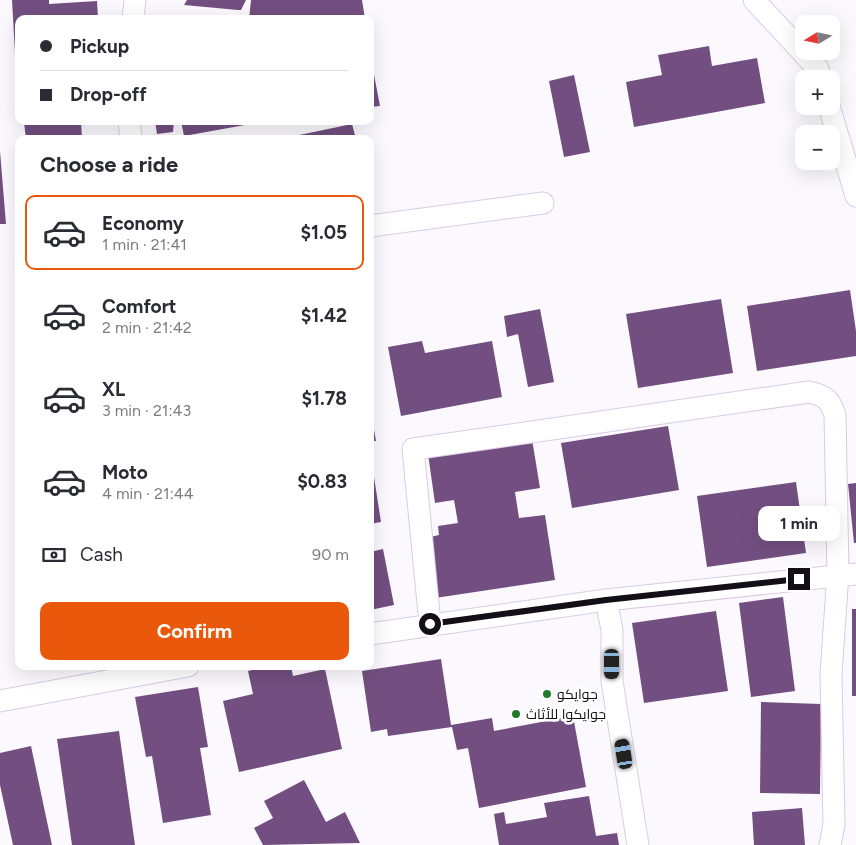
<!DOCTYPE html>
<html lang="en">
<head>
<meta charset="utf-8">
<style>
	body { margin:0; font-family:Figtree,Cairo,sans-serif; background:#f7f7f7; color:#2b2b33; height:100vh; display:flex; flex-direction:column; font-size:19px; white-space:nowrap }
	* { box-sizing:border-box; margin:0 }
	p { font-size:16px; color:#7c7c81 }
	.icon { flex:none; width:28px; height:28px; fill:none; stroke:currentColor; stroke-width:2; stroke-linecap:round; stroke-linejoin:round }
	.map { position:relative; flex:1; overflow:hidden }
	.details { position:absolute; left:15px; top:135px; width:359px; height:535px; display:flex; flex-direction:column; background:#fff; border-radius:10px; box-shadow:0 5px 20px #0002 }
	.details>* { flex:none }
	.banner { position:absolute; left:15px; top:15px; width:359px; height:110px; border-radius:10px; box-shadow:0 5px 20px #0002; display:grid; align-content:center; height:110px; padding:0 25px; background:#fff }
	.needle { width:32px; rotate:260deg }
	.fabs { position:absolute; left:795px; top:15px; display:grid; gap:10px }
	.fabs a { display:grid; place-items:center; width:45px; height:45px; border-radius:10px; background:#fff; box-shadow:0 5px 20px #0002; font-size:25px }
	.end { position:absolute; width:22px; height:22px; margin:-11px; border:6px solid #140e16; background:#fff; box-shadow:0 0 0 2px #fff }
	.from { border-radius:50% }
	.bubble { position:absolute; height:35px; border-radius:10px; background:#fff; box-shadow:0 5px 20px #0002; font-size:16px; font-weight:700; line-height:35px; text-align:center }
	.car { position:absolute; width:15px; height:30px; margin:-15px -8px; border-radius:6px; box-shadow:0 0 4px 1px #0007; background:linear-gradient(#222 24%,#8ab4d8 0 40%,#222 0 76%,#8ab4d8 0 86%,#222 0) }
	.banner b { display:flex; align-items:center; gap:18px; height:48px; font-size:19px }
	.banner b+b { border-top:1px solid #e1e1e2 }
	.banner i { width:12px; height:12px; background:#2b2b33 }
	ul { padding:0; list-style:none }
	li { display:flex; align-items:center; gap:15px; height:75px; margin:0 10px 8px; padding:0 15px; border:2px solid transparent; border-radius:10px }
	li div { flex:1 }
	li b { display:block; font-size:19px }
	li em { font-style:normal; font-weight:700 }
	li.active { border-color:#ea580c }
	li>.icon { width:45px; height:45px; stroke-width:1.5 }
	h2 { padding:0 25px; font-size:22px; line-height:60px }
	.pay { display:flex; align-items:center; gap:12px; height:55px; padding:0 25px; font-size:19px }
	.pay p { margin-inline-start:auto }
	.cta { display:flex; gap:10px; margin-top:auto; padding:10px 25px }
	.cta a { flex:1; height:58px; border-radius:10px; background:#ea580c; color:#fff; font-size:20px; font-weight:700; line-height:58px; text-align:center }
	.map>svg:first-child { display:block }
	.building { fill:#724f80 }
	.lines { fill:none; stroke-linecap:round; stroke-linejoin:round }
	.minor-casing { stroke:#dbcae3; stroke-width:23 }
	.minor { stroke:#fff; stroke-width:21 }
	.route { stroke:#140e16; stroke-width:6 }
	.poi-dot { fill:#1f7b2a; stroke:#fff; stroke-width:2 }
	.labels { text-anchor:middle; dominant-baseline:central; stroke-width:5; stroke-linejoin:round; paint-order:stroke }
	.poi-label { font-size:14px; fill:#140e16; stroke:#fff; text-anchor:start }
</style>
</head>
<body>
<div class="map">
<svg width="856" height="845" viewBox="0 0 856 845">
	<rect width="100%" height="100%" fill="#fcf9fe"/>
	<path class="building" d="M 12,0 L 49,0 L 49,4 L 97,1 L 98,19 L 19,19 L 19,88 L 17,88 Z
		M 187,0 L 246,0 L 241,10 L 238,10 L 184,5 Z
		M 251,0 L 362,0 L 365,19 L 249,19 Z
		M 709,46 L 712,66 L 757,58 L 765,103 L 634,127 L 626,82 L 662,75 L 658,55 Z
		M 370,54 L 380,106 L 370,107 Z
		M 574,75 L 590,152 L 564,157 L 549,81 Z
		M 81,121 L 82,139 L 26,139 L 24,122 Z
		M 155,121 L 174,121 L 173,132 L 157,134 Z
		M 181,121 L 262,121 L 262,122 L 184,136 Z
		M 352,124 L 356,139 L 285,139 L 285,138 Z
		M 0,151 L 6,224 L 0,224 Z
		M 850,290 L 856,331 L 856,356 L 757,371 L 747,306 Z
		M 721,299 L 733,373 L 638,388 L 626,314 Z
		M 540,309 L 554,382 L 528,387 L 518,334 L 507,337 L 504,316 Z
		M 422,341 L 425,353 L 492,341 L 502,397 L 401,416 L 388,347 Z
		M 370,407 L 376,441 L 370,441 Z
		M 668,426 L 679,490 L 572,508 L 561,443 Z
		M 532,439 L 540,488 L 515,492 L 519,518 L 545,515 L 555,580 L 435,598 L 426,538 L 439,535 L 438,526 L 458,523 L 454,500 L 435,503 L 428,454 Z
		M 371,458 L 381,522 L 370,524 L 370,459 Z
		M 796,482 L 806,553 L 707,567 L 697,496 Z
		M 856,483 L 856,543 L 854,543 L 848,484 Z
		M 383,549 L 394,605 L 370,610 L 370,552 Z
		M 783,597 L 795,691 L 751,697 L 739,603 Z
		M 852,609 L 856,609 L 856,696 L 852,696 Z
		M 716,611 L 728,691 L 644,703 L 632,623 Z
		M 441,659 L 451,725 L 492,718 L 494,731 L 573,716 L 586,787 L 479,808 L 468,748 L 457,750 L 452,727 L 388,736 L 387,729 L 371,732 L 362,671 Z
		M 269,666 L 291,666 L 293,676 L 325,669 L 342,749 L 239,772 L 223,701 L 253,694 L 248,671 Z
		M 198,687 L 208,747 L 200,748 L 211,815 L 163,823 L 152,756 L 146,757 L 135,697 Z
		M 761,702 L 821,704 L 820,794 L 760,793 Z
		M 119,731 L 135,845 L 72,845 L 57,739 Z
		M 31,746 L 52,845 L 13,845 L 0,785 L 0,753 Z
		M 304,780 L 326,822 L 345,812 L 360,843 L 263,845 L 254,828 L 273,818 L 264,801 Z
		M 589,796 L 596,836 L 617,833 L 619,845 L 499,845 L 494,814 L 504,812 L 506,824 L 547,817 L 544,803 Z
		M 802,808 L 805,845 L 754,845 L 752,812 Z"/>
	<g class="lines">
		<g class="minor-casing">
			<path id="minor" d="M 754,0 L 818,69 L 820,79
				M 133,19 L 135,0
				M 829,106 L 856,196
				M 129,121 L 131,139
				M 370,226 L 543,203
				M 606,600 L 612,630 L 612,681 L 638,845
				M 430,624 L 413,449 L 809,392 C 824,395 830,399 835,415 L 838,574 L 831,673 L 834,824 L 830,845
				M 370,634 L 606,600 L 856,574
				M 0,701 L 188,666"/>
		</g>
		<use href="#minor" class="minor"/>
	</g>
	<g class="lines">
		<path class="route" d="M 430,624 L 606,600 L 799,579"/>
	</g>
	<g class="poi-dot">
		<circle cx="547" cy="694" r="5"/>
		<circle cx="516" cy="714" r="5"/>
	</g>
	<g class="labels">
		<g class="poi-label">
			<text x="557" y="694">جوايكو</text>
			<text x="526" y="714">جوايكوا للأثاث</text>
		</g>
	</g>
</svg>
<div class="fabs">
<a><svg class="needle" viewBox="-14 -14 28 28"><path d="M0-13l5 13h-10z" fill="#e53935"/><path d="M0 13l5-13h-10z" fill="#7c7c81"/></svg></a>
<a>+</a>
<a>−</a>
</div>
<i class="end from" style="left:430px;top:624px"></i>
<i class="end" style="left:799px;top:579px"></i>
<div class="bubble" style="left:758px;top:506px;width:82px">1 min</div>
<i class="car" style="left:612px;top:664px;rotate:180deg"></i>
<i class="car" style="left:624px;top:754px;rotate:351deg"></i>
<div class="banner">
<b><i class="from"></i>Pickup</b>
<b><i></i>Drop-off</b>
</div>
<section class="details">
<h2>Choose a ride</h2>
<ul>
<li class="active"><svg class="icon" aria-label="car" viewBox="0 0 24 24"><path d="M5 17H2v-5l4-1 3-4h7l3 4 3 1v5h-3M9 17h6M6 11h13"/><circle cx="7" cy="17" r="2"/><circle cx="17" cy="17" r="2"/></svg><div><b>Economy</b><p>1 min · 21:41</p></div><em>$1.05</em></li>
<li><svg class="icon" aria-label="car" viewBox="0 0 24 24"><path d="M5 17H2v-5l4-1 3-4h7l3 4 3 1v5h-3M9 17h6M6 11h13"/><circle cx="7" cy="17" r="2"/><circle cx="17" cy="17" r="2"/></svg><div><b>Comfort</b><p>2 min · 21:42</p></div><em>$1.42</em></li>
<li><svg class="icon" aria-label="car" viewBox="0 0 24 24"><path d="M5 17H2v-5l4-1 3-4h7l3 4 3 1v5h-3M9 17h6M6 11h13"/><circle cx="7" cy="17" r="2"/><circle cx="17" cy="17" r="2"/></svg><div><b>XL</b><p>3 min · 21:43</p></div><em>$1.78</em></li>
<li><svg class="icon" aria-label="car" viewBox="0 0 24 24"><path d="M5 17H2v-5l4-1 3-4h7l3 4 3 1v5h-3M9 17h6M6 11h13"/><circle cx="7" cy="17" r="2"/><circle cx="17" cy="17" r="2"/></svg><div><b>Moto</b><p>4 min · 21:44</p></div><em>$0.83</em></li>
</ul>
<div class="pay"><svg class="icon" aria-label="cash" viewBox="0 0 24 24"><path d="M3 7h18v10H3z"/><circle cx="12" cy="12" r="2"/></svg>Cash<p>90 m</p></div>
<div class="cta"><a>Confirm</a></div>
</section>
</div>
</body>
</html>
